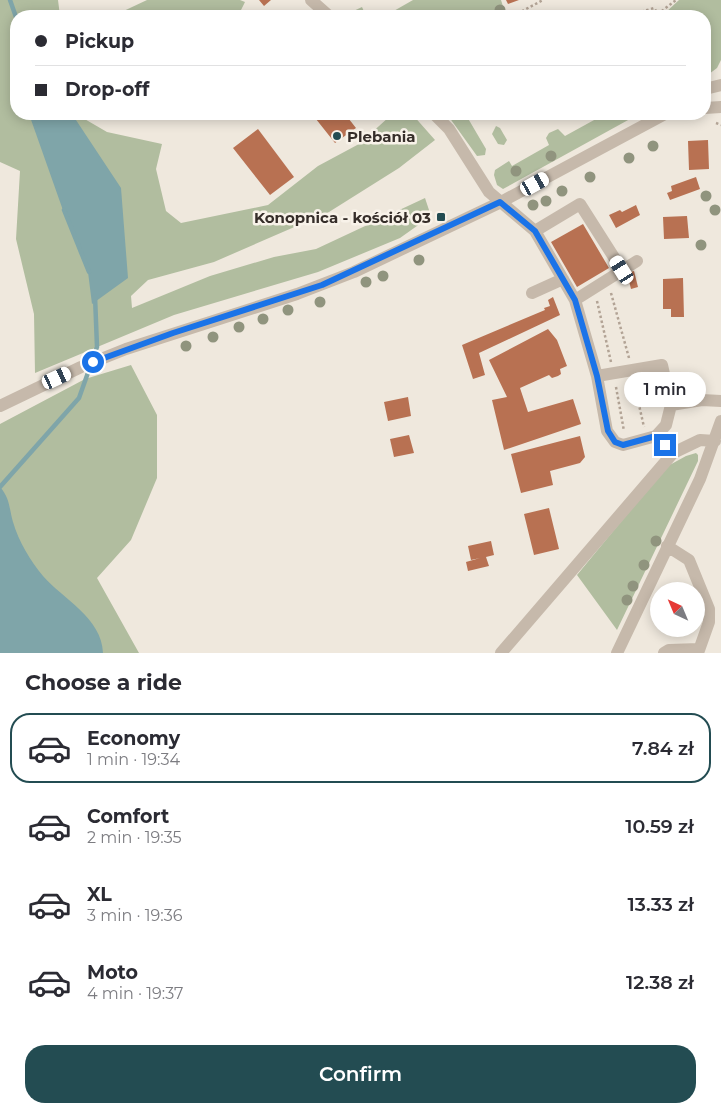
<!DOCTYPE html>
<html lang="en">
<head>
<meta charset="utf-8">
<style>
	body { margin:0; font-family:Montserrat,sans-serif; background:#f2f2f3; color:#2b2b33; height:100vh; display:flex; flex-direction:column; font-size:19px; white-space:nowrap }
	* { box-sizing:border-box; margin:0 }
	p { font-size:16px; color:#7c7c81 }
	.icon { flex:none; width:28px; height:28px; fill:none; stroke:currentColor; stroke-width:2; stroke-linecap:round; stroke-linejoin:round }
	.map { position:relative; height:653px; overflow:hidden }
	.sheet { display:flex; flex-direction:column; background:#fff; flex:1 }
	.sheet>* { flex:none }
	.top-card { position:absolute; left:10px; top:10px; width:701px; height:110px; border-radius:20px; box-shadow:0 2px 12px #0003; display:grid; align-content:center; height:110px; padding:0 25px; background:#fff }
	.needle { width:32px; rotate:316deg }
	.fabs { position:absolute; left:650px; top:582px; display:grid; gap:10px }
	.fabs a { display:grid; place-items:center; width:55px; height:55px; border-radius:50%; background:#fff; box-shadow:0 2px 12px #0003; font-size:25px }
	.end { position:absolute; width:22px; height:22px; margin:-11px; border:6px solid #1a73e8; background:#fff; box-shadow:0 0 0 2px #fff }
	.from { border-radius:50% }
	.bubble { position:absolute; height:35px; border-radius:18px; background:#fff; box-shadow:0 2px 12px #0003; font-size:16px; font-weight:600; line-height:35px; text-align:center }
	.car { position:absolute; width:15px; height:30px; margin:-15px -8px; border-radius:6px; box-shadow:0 0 4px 1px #0007; background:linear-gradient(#fff 24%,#345 0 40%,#fff 0 76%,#345 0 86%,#fff 0) }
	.top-card b { display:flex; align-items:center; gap:18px; height:48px; font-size:19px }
	.top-card b+b { border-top:1px solid #e1e1e2 }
	.top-card i { width:12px; height:12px; background:#2b2b33 }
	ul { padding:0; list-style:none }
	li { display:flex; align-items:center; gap:15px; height:70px; margin:0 10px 8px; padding:0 15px; border:2px solid transparent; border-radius:20px }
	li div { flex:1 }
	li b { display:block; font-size:19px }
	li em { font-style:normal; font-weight:600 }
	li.active { border-color:#234c52 }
	li>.icon { width:45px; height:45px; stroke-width:1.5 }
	h2 { padding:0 25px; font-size:22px; line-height:60px }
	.cta { display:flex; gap:10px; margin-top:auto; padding:10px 25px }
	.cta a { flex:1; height:58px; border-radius:20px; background:#234c52; color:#fff; font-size:20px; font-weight:600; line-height:58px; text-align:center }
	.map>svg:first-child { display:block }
	.green { fill:#b1bd9f }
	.water { fill:#7fa5a9 }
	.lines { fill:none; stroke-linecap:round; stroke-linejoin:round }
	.stream { stroke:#7fa5a9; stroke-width:4.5 }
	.building { fill:#b87152 }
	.path { stroke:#b2a395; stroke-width:2.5; stroke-dasharray:2.5 2.5; stroke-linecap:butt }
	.minor { stroke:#c6b9ab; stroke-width:12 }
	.tree { fill:#90947e }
	.route { stroke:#1a73e8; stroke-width:6 }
	.poi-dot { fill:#234c52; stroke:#f8f2e9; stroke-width:2 }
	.labels { text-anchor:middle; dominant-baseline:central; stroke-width:5; stroke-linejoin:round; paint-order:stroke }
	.poi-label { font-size:15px; font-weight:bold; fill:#352d29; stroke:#f8f2e9; text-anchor:start }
</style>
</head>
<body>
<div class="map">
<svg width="721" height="653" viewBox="0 0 721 653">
	<rect width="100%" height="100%" fill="#efe8dd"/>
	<path class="green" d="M 0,0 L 58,0 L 60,16 L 16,16 L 16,114 L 76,114 L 107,132 L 162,144 L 156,169 L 166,211 L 181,223 L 268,205 L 318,166 L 359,144 L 389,117 L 386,114 L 412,114 L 435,140 L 399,168 L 329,212 L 214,262 L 148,280 L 131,296 L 132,308 L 210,276 L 274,257 L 316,249 L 425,198 L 431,216 L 400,238 L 318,272 L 174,315 L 35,373 L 34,314 L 16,239 L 20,171 L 0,162 Z
		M 147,0 L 240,0 L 245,2 L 238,16 L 113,16 Z
		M 413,0 L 501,0 L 506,16 L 385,16 Z
		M 679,0 L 721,0 L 721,60 L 717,68 L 705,77 L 705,16 L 665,16 L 664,14 Z
		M 362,7 L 366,16 L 343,16 Z
		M 449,114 L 466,115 L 486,149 L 485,155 L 477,156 L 449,117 Z
		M 605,114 L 639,114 L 503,189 L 497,185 L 494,175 L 495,170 L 509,161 L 512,166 L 549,145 L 546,138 L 549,133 L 558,129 L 565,136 Z
		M 496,126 L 500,128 L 507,140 L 504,145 L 498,144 L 492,134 Z
		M 131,365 L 157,415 L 157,478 L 131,540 L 97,578 L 139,653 L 0,653 L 0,424 L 85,379 Z
		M 696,453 L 698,455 L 698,461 L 617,630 L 577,575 L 666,467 L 686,456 Z"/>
	<path class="water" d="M 29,114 L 72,114 L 121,188 L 128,278 L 92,304 L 87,264 L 65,216 Z
		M 0,487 C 10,498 9,508 13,522 C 19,542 30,560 43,576 C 63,599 102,618 103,653 L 0,653 Z"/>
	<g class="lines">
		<path class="stream" d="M 10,0 L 16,17
			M 64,210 L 89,272
			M 92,360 L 97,347 L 95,296
			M 0,487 L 79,398 L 90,367"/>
	</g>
	<path class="building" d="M 259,0 L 271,0 L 264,6 Z
		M 506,0 L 519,0 L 508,4 Z
		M 312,114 L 345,114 L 356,128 L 335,143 Z
		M 258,129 L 294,177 L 270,195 L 233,148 Z
		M 708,140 L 709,169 L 689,170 L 688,141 Z
		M 696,177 L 700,189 L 670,200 L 667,193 L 672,191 L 671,186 Z
		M 636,205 L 640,215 L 616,228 L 609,215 L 620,210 L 622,212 Z
		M 687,216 L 689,238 L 664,239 L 663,217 Z
		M 583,224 L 609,268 L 577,287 L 551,242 Z
		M 634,271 L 638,287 L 631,289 L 627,273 Z
		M 683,278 L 684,317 L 671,317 L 671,309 L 663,309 L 663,279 Z
		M 553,297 L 560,315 L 479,353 L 485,375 L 473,379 L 462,345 L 545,310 L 544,308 L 550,306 L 548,300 Z
		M 548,329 L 557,340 L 567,366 L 560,369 L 561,374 L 558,376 L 552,378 L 549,375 L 520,388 L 528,412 L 573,399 L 581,424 L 504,450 L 492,400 L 507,397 L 489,360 Z
		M 408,397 L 411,416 L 388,421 L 384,402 Z
		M 409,435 L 414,453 L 394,457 L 390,439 Z
		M 580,436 L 585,457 L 580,463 L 550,471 L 553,485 L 521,493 L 511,454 Z
		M 549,508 L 559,549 L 534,555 L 524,514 Z
		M 491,541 L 494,555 L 486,557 L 489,566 L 468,571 L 466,562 L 480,558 L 471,560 L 468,546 Z"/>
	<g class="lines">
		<path class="path" d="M 513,16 L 543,0
			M 627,16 L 654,8 L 658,14 L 676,0
			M 716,123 L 721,125
			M 611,293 L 629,358
			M 597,301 L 611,362
			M 634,383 L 644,427
			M 616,387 L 624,431"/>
		<path class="minor" d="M 311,0 L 329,16
			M 705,89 L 721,85
			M 705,108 L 721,107
			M 434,114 L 449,129 L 489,192 L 535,231 L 575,300 L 597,376 L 607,431 L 615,442 L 623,445 L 656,436 L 666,425 L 671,405 L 662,365 L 597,376
			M 535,231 L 580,204 L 622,270
			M 532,293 L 563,279
			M 575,300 L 637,261
			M 671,405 L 702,400 L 721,401
			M 0,406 L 81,367 L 126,349 L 297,294 L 354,272 L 501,202 L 665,114
			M 667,546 L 689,560 L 709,609 L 709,622 L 698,653
			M 501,653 L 673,453 L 700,440 L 715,441
			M 617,653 L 700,479 L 721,421
			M 664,653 L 669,650 L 699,649"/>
	</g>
	<g class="tree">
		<circle cx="500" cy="10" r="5.5"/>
		<circle cx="653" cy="146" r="5.5"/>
		<circle cx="551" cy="156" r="5.5"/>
		<circle cx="629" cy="158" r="5.5"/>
		<circle cx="516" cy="171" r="5.5"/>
		<circle cx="590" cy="177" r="5.5"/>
		<circle cx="562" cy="191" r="5.5"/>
		<circle cx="706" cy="196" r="5.5"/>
		<circle cx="546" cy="201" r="5.5"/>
		<circle cx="533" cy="205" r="5.5"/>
		<circle cx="715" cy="210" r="5.5"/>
		<circle cx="701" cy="245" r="5.5"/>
		<circle cx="419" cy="260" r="5.5"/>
		<circle cx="383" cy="276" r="5.5"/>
		<circle cx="366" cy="282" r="5.5"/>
		<circle cx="320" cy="302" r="5.5"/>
		<circle cx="288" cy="310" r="5.5"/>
		<circle cx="263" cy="319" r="5.5"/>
		<circle cx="239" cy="327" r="5.5"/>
		<circle cx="213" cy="337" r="5.5"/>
		<circle cx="186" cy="346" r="5.5"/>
		<circle cx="656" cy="541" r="5.5"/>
		<circle cx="644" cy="565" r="5.5"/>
		<circle cx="633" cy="586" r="5.5"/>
		<circle cx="627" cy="600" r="5.5"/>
	</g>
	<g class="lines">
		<path class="route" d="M 93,362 L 173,333 L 322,285 L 500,202 L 535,231 L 575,300 L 597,376 L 608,431 L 615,442 L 623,445 L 656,436 L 665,445"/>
	</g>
	<g class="poi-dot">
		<circle cx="337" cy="136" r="5"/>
		<rect x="436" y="212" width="10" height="10" rx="2.5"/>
	</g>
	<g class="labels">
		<g class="poi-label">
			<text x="347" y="136">Plebania</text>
			<text x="431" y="217" text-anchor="end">Konopnica - kościół 03</text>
		</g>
	</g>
</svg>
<div class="fabs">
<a><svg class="needle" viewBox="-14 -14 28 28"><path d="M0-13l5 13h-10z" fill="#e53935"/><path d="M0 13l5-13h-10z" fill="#7c7c81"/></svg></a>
</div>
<i class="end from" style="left:93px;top:362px"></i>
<i class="end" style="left:665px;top:445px"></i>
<div class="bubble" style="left:624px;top:372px;width:82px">1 min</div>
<i class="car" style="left:535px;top:184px;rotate:61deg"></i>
<i class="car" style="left:622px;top:270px;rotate:328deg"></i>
<i class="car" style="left:57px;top:378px;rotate:65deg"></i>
<div class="top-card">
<b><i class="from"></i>Pickup</b>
<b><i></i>Drop-off</b>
</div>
</div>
<section class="sheet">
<h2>Choose a ride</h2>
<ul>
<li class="active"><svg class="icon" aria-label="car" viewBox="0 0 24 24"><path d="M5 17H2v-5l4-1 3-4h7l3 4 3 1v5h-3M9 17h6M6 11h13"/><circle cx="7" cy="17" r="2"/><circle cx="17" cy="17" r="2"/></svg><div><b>Economy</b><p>1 min · 19:34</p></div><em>7.84 zł</em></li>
<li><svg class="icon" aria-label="car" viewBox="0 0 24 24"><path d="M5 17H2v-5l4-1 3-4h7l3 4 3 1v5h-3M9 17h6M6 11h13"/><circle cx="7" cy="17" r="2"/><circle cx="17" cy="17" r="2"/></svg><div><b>Comfort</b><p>2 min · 19:35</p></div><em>10.59 zł</em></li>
<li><svg class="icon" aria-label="car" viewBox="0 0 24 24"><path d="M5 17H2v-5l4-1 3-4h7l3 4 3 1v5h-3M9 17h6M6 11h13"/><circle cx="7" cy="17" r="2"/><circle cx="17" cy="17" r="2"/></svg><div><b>XL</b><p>3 min · 19:36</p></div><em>13.33 zł</em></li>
<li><svg class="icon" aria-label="car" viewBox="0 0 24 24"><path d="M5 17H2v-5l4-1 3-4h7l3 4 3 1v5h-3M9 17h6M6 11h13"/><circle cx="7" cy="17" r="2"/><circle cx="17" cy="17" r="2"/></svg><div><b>Moto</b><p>4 min · 19:37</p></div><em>12.38 zł</em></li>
</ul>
<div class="cta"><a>Confirm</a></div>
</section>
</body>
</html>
